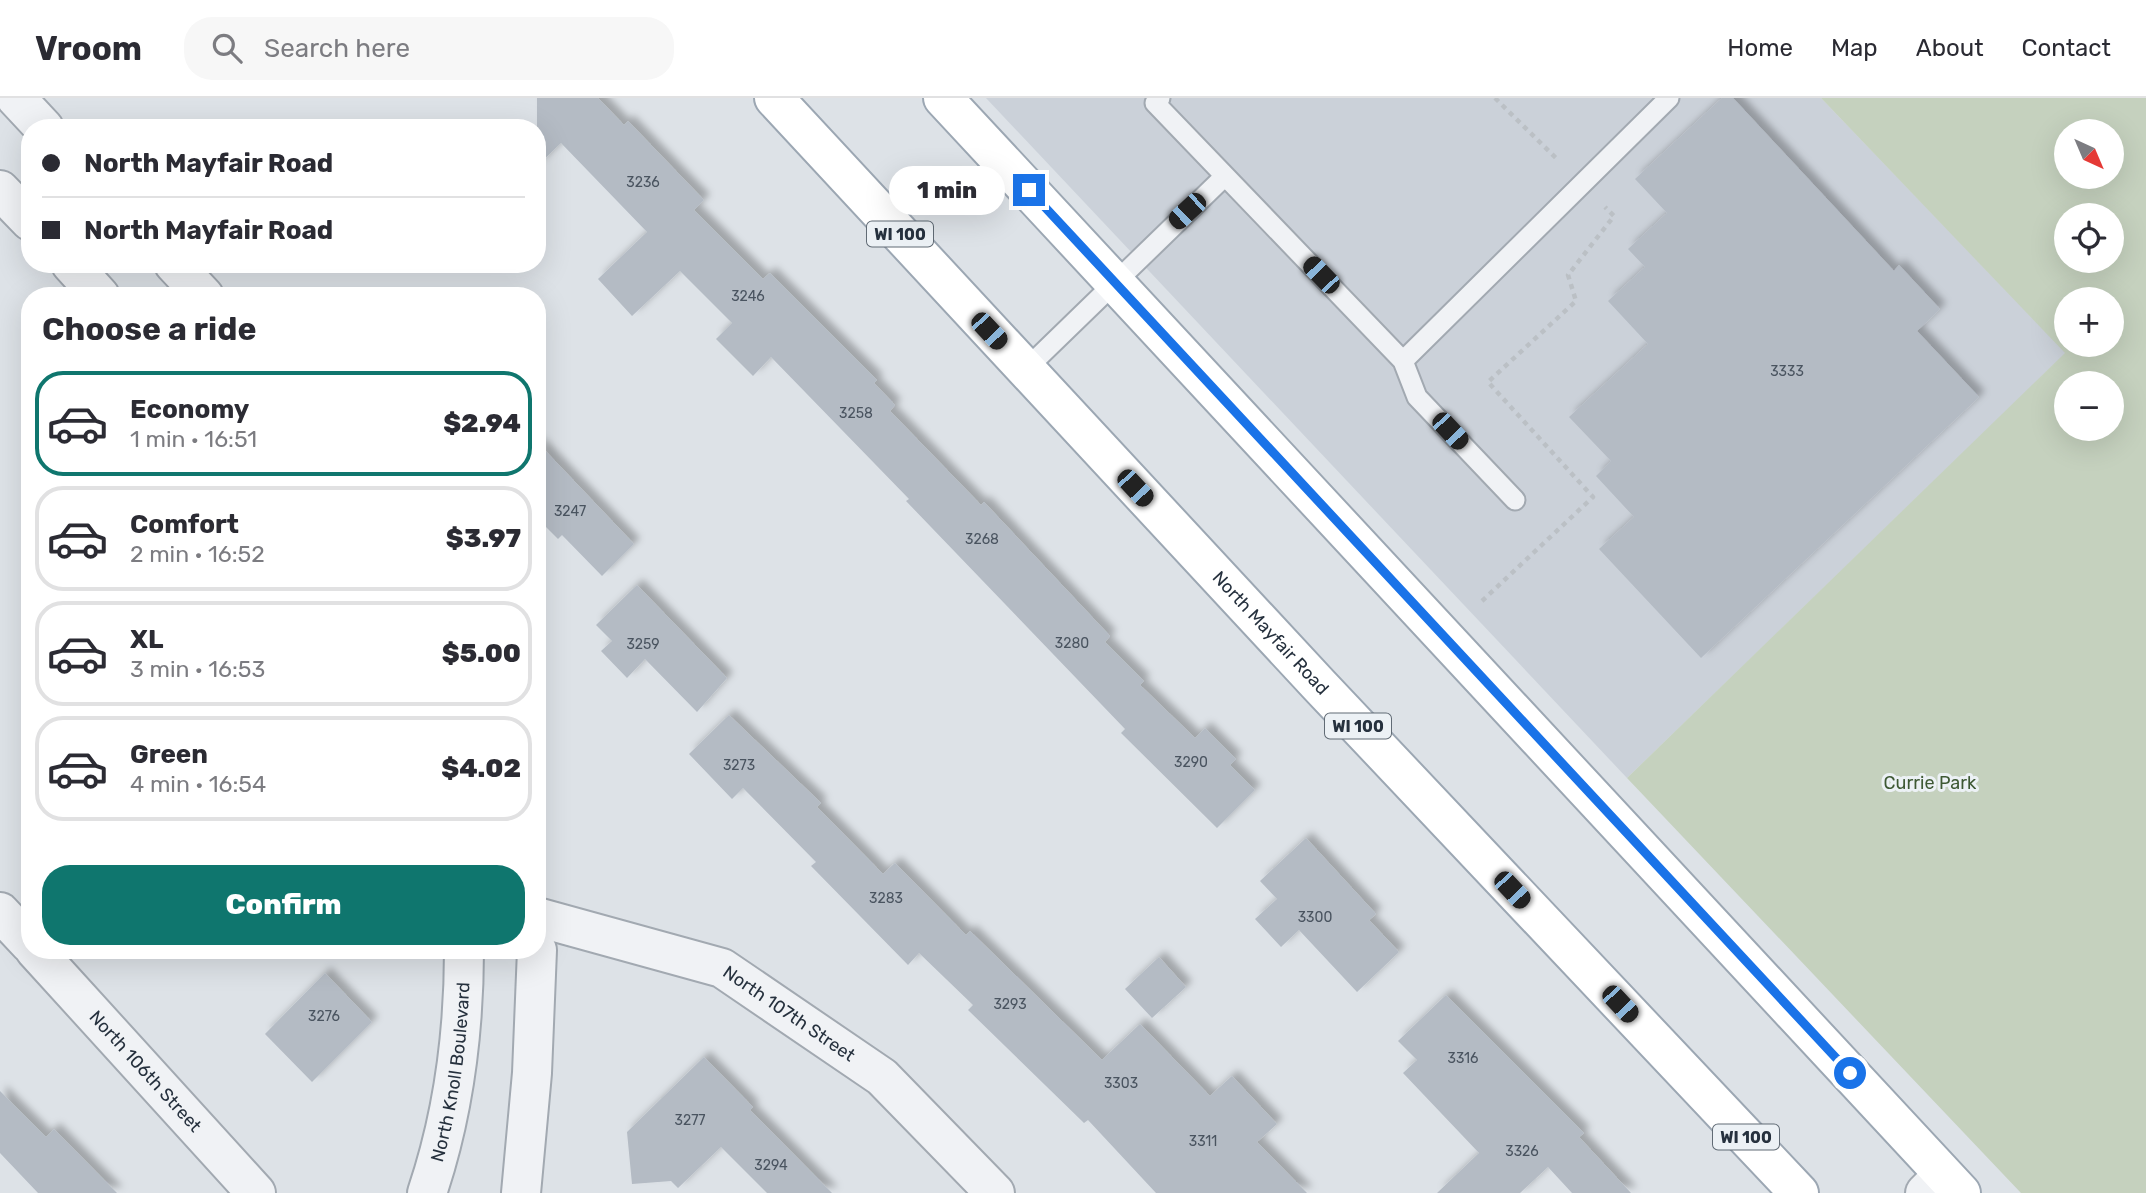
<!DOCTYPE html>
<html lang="en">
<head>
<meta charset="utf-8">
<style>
	body { margin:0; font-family:Rubik,sans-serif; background:#f7f7f7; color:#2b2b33; height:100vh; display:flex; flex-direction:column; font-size:26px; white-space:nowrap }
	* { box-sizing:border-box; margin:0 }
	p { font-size:23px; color:#7c7c81 }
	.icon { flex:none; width:38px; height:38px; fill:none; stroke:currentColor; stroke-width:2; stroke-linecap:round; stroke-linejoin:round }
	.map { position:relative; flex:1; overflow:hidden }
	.sheet { position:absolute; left:21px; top:189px; width:525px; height:672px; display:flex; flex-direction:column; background:#fff; border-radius:28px; box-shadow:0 7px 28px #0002 }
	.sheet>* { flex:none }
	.hud { position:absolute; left:21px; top:21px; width:525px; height:154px; border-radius:28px; box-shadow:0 7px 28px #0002; display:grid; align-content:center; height:154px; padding:0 21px; background:#fff }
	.needle { width:46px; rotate:136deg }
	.controls { position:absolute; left:2054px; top:21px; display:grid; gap:14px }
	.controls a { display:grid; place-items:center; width:70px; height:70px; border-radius:50%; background:#fff; box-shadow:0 7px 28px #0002; font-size:35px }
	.end { position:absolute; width:32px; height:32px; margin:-16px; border:9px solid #1a73e8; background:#fff; box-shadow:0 0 0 4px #fff }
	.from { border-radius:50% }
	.bubble { position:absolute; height:49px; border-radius:24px; background:#fff; box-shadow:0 7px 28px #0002; font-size:23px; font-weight:800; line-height:49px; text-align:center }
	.car { position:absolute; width:21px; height:42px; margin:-21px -10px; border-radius:9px; box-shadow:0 0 5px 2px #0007; background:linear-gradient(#222 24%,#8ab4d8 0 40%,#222 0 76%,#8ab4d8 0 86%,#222 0) }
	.hud b { display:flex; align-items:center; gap:24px; height:66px; font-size:26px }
	.hud b+b { border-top:2px solid #e1e1e2 }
	.hud i { width:18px; height:18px; background:#2b2b33 }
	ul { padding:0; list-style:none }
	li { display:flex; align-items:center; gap:21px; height:105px; margin:0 14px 10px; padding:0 7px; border:4px solid #e1e1e2; border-radius:28px }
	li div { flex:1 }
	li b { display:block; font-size:26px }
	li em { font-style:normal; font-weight:800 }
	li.selected { border-color:#0f766e }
	li>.icon { width:63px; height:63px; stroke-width:1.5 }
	h2 { padding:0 21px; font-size:32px; line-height:84px }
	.action { display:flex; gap:14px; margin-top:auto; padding:14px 21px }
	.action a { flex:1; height:80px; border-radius:28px; background:#0f766e; color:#fff; font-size:28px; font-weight:800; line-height:80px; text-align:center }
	header { display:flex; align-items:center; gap:42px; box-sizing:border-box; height:98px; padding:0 35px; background:#fff; border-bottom:2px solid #e1e1e2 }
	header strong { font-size:33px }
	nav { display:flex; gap:38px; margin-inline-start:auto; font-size:24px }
	.search { width:490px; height:63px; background:#f7f7f7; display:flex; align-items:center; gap:18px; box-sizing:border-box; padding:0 24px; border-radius:28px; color:#7c7c81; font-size:26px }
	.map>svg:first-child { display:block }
	.built { fill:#cbd1d9 }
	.green { fill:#c5d1be; fill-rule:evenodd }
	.building { fill:#b4bbc4; filter:url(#shadow) }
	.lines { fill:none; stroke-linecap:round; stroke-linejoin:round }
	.lane-casing { stroke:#a2a9b1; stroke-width:23 }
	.street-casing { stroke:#a2a9b1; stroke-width:42 }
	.primary-casing { stroke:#9ca7b3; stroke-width:42 }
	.path { stroke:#bbc0c5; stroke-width:4.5; stroke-dasharray:5 5; stroke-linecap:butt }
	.lane { stroke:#f0f2f5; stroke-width:19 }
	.street { stroke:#f0f2f5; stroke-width:38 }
	.primary { stroke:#fff; stroke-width:38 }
	.route { stroke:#1a73e8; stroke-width:9 }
	.labels { text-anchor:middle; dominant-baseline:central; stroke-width:6; stroke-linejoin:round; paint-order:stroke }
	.number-label { font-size:14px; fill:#4a5460 }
	.shield { fill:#ecf1f5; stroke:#616b75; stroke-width:2 }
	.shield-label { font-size:16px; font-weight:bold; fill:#26313e }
	.street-label { font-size:18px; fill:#26313e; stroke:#ecf1f5 }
	.park-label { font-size:18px; fill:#3e5934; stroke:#ecf1f5 }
</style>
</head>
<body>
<header>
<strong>Vroom</strong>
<div class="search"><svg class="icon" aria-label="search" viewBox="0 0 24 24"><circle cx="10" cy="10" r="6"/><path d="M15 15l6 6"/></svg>Search here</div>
<nav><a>Home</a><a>Map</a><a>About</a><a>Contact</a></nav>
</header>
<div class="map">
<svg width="2146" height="1095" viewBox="0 0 2146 1095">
	<defs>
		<filter id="shadow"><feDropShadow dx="6" dy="-6" stdDeviation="3.5" flood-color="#0004"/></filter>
	</defs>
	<rect width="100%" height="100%" fill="#dde2e7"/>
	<path class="built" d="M 986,0 L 1821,0 L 2066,255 L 1627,680 Z"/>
	<path class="green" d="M 1821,0 L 2146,0 L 2146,1095 L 2021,1095 L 1627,680 L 2065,255 ZM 2067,33 L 2112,33 L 2112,79 L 2067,79 ZM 2067,117 L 2112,117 L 2112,163 L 2067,163 ZM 2067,201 L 2112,201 L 2112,247 L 2067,247 ZM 2067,285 L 2112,285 L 2112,331 L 2067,331 Z"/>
	<path class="building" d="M 537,0 L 598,0 L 624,27 L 628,23 L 704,102 L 694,112 L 763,181 L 770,175 L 877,282 L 874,285 L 895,307 L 890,313 L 981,407 L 984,404 L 1110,538 L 1105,544 L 1144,583 L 1140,587 L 1195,640 L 1205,630 L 1236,661 L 1230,667 L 1255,692 L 1217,730 L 1121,635 L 1125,631 L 906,403 L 909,401 L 771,259 L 753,278 L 716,241 L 732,225 L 680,173 L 632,218 L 598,181 L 647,134 L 561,45 L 537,68 Z
		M 1722,0 L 1733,0 L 1894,173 L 1899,167 L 1940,211 L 1917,233 L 1979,299 L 1701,560 L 1599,451 L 1634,419 L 1596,378 L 1611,363 L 1569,319 L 1648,246 L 1608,203 L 1645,169 L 1628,151 L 1667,115 L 1635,81 Z
		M 537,344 L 634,446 L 602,478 L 562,437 L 558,441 L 537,420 Z
		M 637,487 L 727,580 L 697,614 L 645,561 L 627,580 L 601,553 L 612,543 L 596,527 Z
		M 729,617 L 821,705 L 817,709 L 883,776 L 895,765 L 966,837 L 970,833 L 1102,962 L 1140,926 L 1210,998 L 1232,978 L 1277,1026 L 1257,1044 L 1307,1095 L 1156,1095 L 1088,1022 L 1084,1025 L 968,912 L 973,907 L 919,855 L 908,867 L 811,768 L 816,764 L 743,690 L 732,701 L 689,656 Z
		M 1306,740 L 1376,816 L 1369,822 L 1399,854 L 1357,894 L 1299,832 L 1281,849 L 1255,821 L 1277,801 L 1260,783 Z
		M 1159,859 L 1186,889 L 1152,920 L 1125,891 Z
		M 325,875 L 372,924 L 312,984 L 265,936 Z
		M 1446,897 L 1584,1035 L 1579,1039 L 1631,1095 L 1572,1095 L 1548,1069 L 1520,1095 L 1437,1095 L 1479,1055 L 1403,975 L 1417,962 L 1398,943 Z
		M 704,959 L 753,1009 L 750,1012 L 832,1095 L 767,1095 L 721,1049 L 678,1090 L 671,1083 L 632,1086 L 627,1034 Z
		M 0,993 L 46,1039 L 54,1031 L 117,1095 L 38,1095 L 0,1055 Z"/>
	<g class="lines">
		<g class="lane-casing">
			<path id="lane" d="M 1160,0 L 1155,5 L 1403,263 L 1669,0
				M 1403,263 L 1417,299 L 1515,402
				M 1025,272 L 1225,78"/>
		</g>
		<g class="street-casing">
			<g id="street">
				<path d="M 16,0 L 44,30"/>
				<path d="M 0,92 L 30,123"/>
				<path d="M 71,166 L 100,198"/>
				<path d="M 174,166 L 204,198"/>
				<path d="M 0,814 L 30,846"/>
				<path id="s1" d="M 537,819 L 722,870 L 882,979 L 995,1095"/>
				<path id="s2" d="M 35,852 L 256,1095"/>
				<path id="s3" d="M 427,1095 C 453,1018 464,933 464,852"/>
				<path d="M 521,1095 L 532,975 L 537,852"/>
				<path d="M 1925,1095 L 1943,1077"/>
			</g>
		</g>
		<g class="primary-casing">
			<g id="primary">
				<path id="s4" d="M 774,0 L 1319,587 L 1799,1095"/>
				<path d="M 943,0 L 1961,1095"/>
			</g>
		</g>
		<path class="path" d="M 1495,0 L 1559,63
			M 1482,503 L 1593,399 L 1488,284 L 1576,203 L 1568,177 L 1614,118 L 1605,109"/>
		<use href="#lane" class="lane"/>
		<use href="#street" class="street"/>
		<use href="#primary" class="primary"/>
	</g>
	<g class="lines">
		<path class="route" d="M 1029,92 L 1850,975"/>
	</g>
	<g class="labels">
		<g class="number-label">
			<text x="643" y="84">3236</text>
			<text x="748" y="198">3246</text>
			<text x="1787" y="273">3333</text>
			<text x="856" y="315">3258</text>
			<text x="570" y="413">3247</text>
			<text x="982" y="441">3268</text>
			<text x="1072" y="545">3280</text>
			<text x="643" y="546">3259</text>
			<text x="1191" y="664">3290</text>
			<text x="739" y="667">3273</text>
			<text x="886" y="800">3283</text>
			<text x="1315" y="819">3300</text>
			<text x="1010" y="906">3293</text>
			<text x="324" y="918">3276</text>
			<text x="1463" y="960">3316</text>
			<text x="1121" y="985">3303</text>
			<text x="690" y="1022">3277</text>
			<text x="1203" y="1043">3311</text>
			<text x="1522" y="1053">3326</text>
			<text x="771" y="1067">3294</text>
		</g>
		<g class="shield">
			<rect x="867" y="123.5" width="66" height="25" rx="5"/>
			<rect x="1325" y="615.5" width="66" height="25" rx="5"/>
			<rect x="1713" y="1026.5" width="66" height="25" rx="5"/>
		</g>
		<g class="shield-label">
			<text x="900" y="136">WI 100</text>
			<text x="1358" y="628">WI 100</text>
			<text x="1746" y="1039">WI 100</text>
		</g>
		<g class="street-label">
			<text stroke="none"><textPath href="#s4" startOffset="730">North Mayfair Road</textPath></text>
			<text stroke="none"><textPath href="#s1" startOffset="273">North 107th Street</textPath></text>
			<text stroke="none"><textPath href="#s2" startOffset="164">North 106th Street</textPath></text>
			<text stroke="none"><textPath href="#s3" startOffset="124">North Knoll Boulevard</textPath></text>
		</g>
		<g class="park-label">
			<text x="1930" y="685">Currie Park</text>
		</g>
	</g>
</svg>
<div class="controls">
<a><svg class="needle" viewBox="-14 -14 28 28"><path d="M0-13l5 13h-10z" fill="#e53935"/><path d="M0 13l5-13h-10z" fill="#7c7c81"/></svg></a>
<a><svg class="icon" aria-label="locate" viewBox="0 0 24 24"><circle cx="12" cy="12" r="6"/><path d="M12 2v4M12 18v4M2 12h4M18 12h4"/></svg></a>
<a>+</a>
<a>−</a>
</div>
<i class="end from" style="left:1850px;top:975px"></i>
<i class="end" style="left:1029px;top:92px"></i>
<div class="bubble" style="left:889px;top:68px;width:116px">1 min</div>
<i class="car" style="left:1187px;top:113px;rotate:227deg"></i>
<i class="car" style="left:1321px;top:177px;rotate:316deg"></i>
<i class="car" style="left:989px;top:233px;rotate:137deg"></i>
<i class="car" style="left:1450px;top:333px;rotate:137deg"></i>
<i class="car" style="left:1135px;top:390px;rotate:137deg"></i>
<i class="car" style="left:1512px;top:792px;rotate:137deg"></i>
<i class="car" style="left:1620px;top:906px;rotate:137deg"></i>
<div class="hud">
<b><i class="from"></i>North Mayfair Road</b>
<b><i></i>North Mayfair Road</b>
</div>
<section class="sheet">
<h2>Choose a ride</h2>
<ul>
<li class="selected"><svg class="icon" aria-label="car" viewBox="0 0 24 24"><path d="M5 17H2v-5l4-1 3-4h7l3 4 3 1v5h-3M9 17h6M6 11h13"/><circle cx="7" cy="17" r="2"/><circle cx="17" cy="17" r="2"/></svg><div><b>Economy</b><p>1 min · 16:51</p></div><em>$2.94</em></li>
<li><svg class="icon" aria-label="car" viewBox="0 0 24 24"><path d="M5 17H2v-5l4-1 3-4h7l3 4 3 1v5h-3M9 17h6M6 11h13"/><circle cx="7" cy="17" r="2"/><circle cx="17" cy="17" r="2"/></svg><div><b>Comfort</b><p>2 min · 16:52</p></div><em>$3.97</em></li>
<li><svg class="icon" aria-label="car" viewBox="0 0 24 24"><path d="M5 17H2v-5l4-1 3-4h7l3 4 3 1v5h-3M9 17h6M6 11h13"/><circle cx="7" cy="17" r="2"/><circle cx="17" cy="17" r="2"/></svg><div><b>XL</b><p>3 min · 16:53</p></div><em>$5.00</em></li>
<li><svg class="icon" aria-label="car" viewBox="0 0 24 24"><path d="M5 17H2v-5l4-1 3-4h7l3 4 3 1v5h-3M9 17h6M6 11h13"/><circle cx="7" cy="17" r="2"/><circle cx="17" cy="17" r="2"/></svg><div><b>Green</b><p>4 min · 16:54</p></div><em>$4.02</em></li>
</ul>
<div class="action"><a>Confirm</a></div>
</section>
</div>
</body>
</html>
